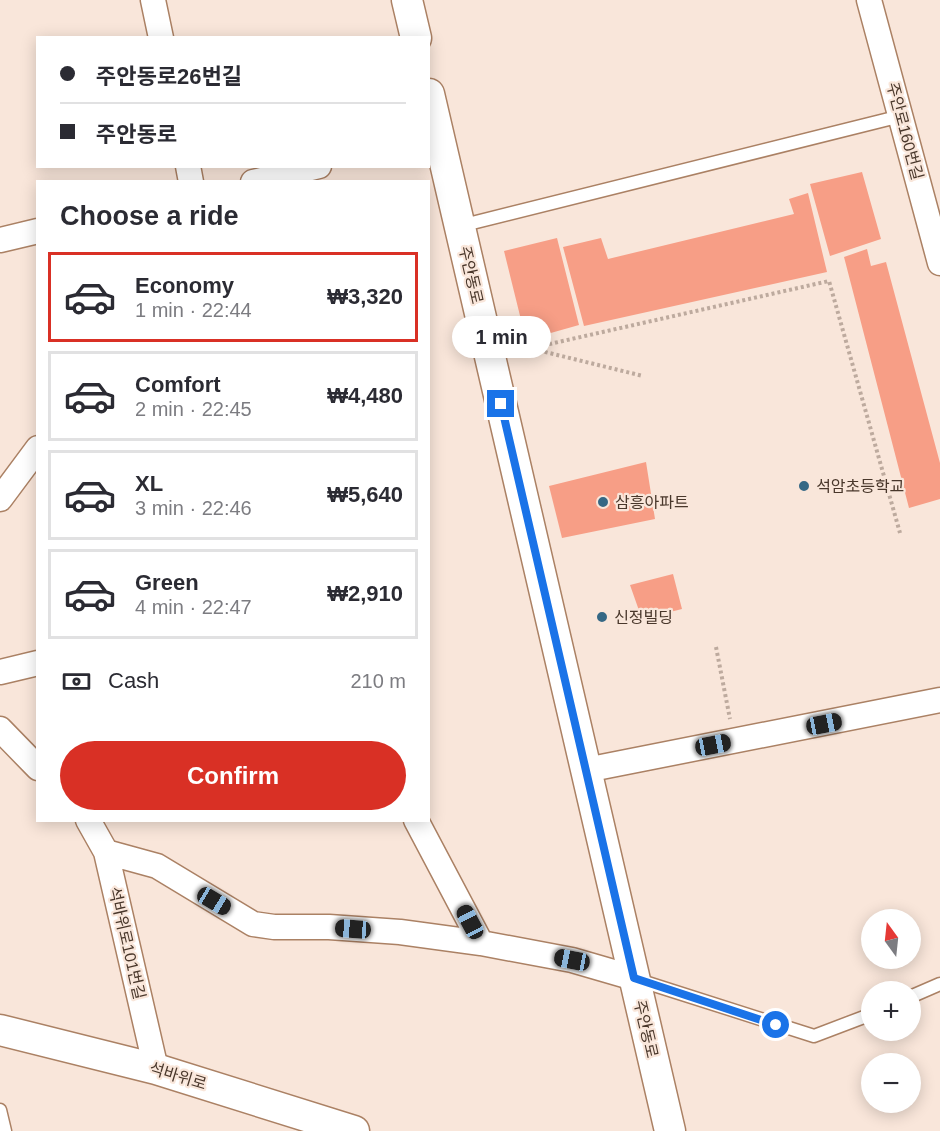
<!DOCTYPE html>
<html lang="en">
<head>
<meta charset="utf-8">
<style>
	body { margin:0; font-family:Arial,"Noto Sans KR",sans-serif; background:#f7f7f7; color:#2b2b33; height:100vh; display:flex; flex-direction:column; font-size:22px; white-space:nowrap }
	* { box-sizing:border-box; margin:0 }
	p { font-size:20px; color:#7c7c81 }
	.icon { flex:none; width:33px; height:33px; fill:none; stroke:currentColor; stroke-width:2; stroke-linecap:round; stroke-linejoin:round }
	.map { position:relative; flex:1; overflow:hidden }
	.details { position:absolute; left:36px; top:180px; width:394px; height:642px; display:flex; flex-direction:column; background:#fff; border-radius:0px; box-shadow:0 3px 15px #0003 }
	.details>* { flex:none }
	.banner { position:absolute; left:36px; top:36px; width:394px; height:132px; border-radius:0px; box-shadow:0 3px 15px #0003; display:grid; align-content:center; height:132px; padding:0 24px; background:#fff }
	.needle { width:39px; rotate:345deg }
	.buttons { position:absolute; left:861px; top:909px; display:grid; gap:12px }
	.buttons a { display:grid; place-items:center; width:60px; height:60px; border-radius:50%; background:#fff; box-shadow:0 3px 15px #0003; font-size:30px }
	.end { position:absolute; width:27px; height:27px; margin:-14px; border:8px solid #1a73e8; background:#fff; box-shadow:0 0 0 3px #fff }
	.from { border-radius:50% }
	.bubble { position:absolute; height:42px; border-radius:21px; background:#fff; box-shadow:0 3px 15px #0003; font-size:20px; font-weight:600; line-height:42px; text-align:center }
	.car { position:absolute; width:18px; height:36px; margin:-18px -9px; border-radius:8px; box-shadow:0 0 4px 2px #0007; background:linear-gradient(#222 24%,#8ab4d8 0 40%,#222 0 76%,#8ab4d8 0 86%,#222 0) }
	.banner b { display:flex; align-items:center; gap:21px; height:57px; font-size:22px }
	.banner b+b { border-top:2px solid #e1e1e2 }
	.banner i { width:15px; height:15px; background:#2b2b33 }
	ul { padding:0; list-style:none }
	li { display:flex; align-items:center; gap:18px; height:90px; margin:0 12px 9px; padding:0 12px; border:3px solid #e1e1e2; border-radius:0px }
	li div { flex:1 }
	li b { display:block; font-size:22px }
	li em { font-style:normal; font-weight:600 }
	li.current { border-color:#d93025 }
	li>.icon { width:54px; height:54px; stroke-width:1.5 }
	h2 { padding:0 24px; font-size:27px; line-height:72px }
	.pay { display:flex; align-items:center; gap:15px; height:66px; padding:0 24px; font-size:22px }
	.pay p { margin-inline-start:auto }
	.button { display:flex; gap:12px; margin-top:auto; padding:12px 24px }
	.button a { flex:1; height:69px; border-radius:36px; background:#d93025; color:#fff; font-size:24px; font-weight:600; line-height:69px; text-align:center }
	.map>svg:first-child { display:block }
	.building { fill:#f79e86 }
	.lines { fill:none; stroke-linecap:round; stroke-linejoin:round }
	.service-casing { stroke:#ab8164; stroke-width:15 }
	.minor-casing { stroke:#ab8164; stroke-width:27 }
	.tertiary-casing { stroke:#ab8164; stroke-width:33 }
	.path { stroke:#bdaa9e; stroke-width:4; stroke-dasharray:3 3; stroke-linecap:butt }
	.service { stroke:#fff; stroke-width:12 }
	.minor { stroke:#fff; stroke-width:24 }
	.tertiary { stroke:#fff; stroke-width:30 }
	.route { stroke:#1a73e8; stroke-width:8 }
	.poi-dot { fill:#356885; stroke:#f9e6da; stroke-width:2 }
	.labels { text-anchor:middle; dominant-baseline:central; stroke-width:4.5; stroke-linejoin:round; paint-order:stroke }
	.street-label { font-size:16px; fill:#49372b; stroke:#f9e6da }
	.poi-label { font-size:16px; fill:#49372b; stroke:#f9e6da; text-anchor:start }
</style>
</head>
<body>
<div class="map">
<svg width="940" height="1131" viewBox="0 0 940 1131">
	<rect width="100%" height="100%" fill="#f9e6da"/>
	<path class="building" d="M 862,172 L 881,239 L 830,256 L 810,184 Z
		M 808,193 L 827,272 L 584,326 L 563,247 L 601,238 L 608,259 L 794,214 L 789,199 Z
		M 557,238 L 579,325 L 526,340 L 504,251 Z
		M 867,249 L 871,266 L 886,262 L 940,463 L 940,499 L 909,508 L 844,257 Z
		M 646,462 L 655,519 L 562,538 L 549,486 Z
		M 673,574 L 682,609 L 642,619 L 630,585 Z"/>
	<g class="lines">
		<g class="service-casing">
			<path id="service" d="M 460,226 L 901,116
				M 635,979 L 814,1036 L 872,1014
				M 910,997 L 940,984
				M 0,1110 L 5,1131"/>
		</g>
		<g class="minor-casing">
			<path id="minor" d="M 153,0 L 161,38
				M 869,0 L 940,263
				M 188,166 L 191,182
				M 253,182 L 319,166
				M 0,240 L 38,231
				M 0,499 L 38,448
				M 0,672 L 38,663
				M 0,729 L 38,768
				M 586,770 L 940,700
				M 88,820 L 106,852 L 156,1069
				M 416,820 L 481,943
				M 106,852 L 157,866 L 253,924 L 274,927 L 329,927 L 400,932 L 481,943 L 572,960 L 634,978"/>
		</g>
		<g class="tertiary-casing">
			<path id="tertiary" d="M 407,0 L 416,38
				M 429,94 L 670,1131
				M 0,1030 L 156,1069 L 354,1131"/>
		</g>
		<path class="path" d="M 533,349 L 643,376
			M 514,352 L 829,281 L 900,533
			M 716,647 L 730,719"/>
		<use href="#service" class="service"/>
		<use href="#minor" class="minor"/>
		<use href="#tertiary" class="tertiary"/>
	</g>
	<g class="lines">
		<path class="route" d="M 501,404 L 634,978 L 776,1025"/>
	</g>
	<g class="poi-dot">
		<circle cx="804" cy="486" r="6"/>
		<circle cx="603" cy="502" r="6"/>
		<circle cx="602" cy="617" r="6"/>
	</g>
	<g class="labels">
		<g class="street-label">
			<text transform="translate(905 131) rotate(75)">주안로160번길</text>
			<text transform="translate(471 275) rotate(77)">주안동로</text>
			<text transform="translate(127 943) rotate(77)">석바위로101번길</text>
			<text transform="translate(646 1029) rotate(77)">주안동로</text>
			<text transform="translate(178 1076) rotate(17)">석바위로</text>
		</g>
		<g class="poi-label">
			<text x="816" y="486">석암초등학교</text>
			<text x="615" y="502">삼흥아파트</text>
			<text x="614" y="617">신정빌딩</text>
		</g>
	</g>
</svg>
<div class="buttons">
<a><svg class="needle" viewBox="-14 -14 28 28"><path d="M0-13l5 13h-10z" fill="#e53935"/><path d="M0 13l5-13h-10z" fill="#7c7c81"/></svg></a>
<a>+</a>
<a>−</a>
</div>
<i class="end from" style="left:776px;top:1025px"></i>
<i class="end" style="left:501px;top:404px"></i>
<div class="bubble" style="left:452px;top:316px;width:99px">1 min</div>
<i class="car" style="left:824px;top:724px;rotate:79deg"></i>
<i class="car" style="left:713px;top:745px;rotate:79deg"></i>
<i class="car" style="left:214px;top:901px;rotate:121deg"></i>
<i class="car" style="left:470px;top:922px;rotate:332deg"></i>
<i class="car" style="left:353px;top:929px;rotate:274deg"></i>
<i class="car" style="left:572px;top:960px;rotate:281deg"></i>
<div class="banner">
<b><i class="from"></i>주안동로26번길</b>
<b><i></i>주안동로</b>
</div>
<section class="details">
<h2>Choose a ride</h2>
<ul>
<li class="current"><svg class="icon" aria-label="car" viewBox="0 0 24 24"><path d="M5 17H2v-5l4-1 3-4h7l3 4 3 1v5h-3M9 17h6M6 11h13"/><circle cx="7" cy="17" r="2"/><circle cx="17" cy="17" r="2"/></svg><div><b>Economy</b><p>1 min · 22:44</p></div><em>₩3,320</em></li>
<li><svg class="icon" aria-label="car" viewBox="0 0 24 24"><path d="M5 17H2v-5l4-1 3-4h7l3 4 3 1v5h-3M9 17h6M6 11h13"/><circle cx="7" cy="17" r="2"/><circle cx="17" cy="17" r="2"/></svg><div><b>Comfort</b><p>2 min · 22:45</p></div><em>₩4,480</em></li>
<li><svg class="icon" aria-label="car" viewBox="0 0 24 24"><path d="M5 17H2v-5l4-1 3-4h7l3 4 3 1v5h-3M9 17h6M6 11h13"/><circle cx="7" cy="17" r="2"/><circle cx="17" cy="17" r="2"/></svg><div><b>XL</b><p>3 min · 22:46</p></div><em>₩5,640</em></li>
<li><svg class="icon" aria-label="car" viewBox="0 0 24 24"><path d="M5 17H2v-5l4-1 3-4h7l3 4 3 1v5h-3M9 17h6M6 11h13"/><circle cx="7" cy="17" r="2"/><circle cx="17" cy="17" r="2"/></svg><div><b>Green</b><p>4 min · 22:47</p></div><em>₩2,910</em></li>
</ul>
<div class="pay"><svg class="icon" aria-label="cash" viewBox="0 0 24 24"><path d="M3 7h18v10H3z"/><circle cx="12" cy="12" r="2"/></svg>Cash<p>210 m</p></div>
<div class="button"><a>Confirm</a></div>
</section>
</div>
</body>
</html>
